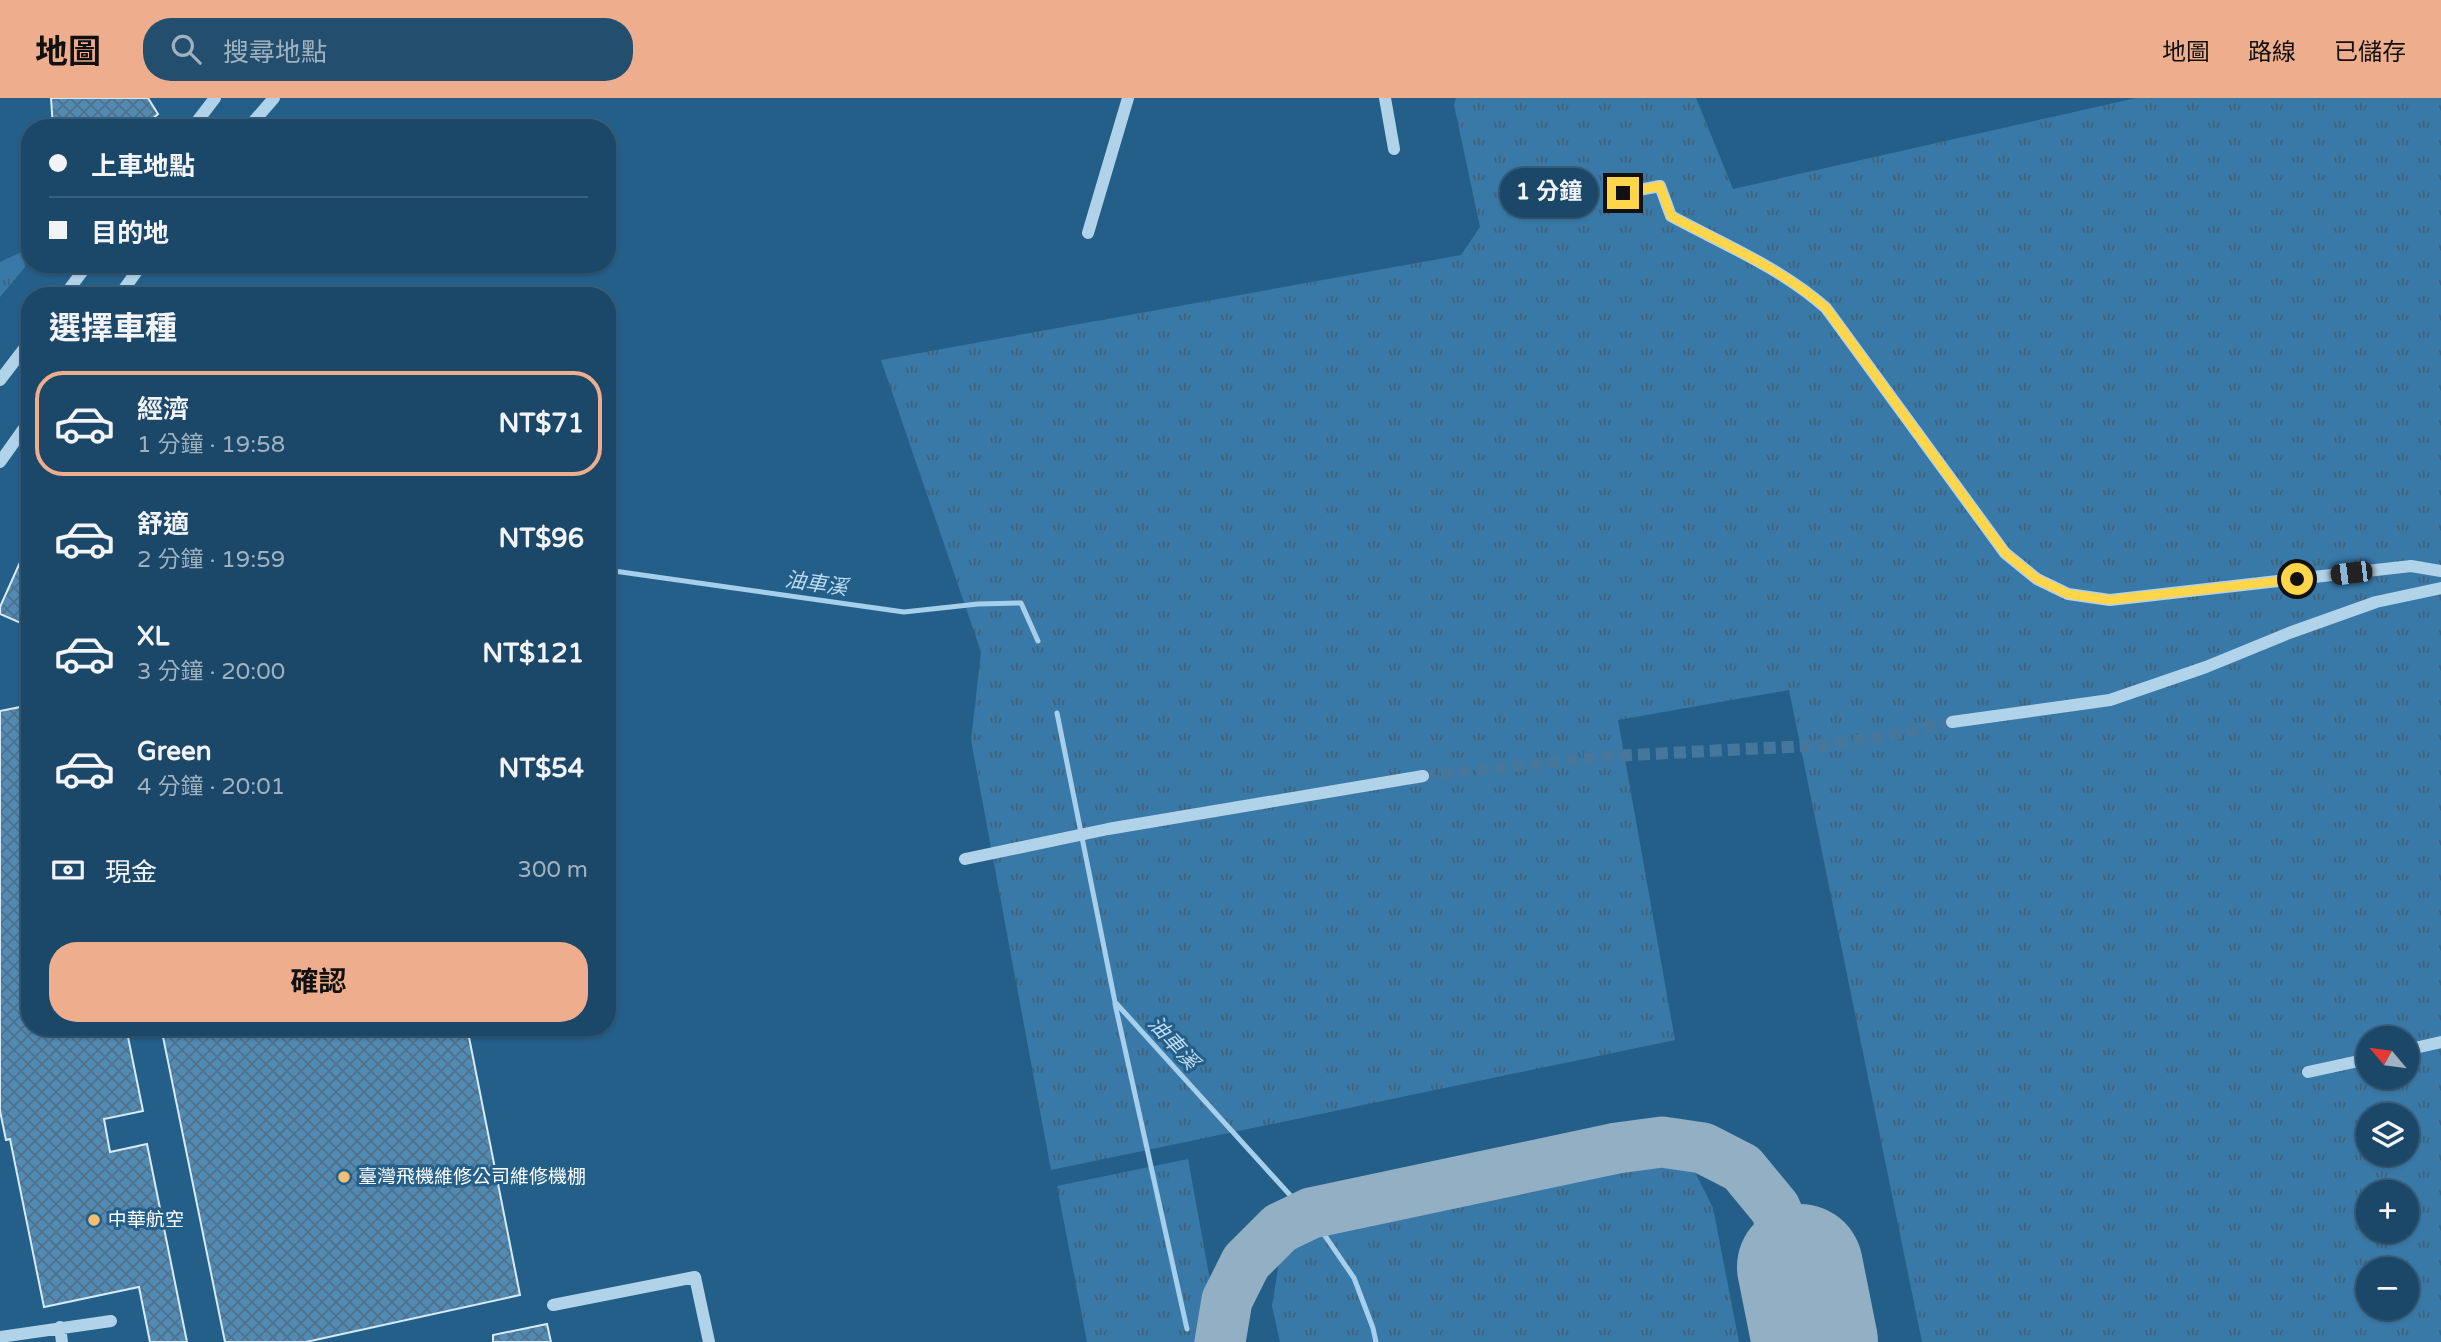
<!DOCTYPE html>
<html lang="zh-TW">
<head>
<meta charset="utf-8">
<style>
	body { margin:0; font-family:"Varela Round","Noto Sans TC",sans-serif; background:#244e6e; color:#f1f3f6; height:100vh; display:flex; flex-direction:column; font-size:26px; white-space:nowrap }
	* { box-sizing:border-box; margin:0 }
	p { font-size:23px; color:#a0b2c0 }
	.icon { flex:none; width:38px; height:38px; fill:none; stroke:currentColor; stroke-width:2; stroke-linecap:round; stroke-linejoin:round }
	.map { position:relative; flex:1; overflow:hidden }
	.drawer { position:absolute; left:21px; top:189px; width:595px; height:749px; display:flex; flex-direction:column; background:#1b4768; border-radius:28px; box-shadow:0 2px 5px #0004,0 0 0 2px #395f7c }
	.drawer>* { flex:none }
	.hud { position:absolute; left:21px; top:21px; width:595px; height:154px; border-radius:28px; box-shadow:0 2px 5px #0004,0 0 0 2px #395f7c; display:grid; align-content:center; height:154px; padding:0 28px; background:#1b4768 }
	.needle { width:46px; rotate:299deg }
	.tools { position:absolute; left:2356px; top:928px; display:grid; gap:14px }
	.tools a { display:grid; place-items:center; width:63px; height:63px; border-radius:50%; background:#1b4768; box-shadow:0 2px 5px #0004,0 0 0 2px #395f7c; font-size:35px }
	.end { position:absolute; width:32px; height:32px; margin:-16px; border:9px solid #ffd54a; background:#111; box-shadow:0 0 0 4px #111 }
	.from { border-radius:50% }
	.bubble { position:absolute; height:49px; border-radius:24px; background:#1b4768; box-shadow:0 2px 5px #0004,0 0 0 2px #395f7c; font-size:23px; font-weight:700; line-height:49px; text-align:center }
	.car { position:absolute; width:21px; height:42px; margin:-21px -10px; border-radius:9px; box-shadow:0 0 5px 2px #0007; background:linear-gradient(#222 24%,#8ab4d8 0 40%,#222 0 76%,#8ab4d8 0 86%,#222 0) }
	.hud b { display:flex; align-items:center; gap:24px; height:66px; font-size:26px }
	.hud b+b { border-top:2px solid #395f7c }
	.hud i { width:18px; height:18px; background:#f1f3f6 }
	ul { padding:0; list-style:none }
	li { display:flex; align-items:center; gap:21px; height:105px; margin:0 14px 10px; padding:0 14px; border:4px solid transparent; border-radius:28px }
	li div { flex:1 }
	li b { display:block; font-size:26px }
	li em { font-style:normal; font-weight:700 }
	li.current { border-color:#eead8d }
	li>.icon { width:63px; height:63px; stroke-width:1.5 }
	h2 { padding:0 28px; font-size:32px; line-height:84px }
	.pay { display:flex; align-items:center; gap:18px; height:77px; padding:0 28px; font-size:26px }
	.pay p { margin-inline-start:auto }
	.cta { display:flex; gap:14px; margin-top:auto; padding:14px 28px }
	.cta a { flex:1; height:80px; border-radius:28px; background:#eead8d; color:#111; font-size:28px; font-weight:700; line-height:80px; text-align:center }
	header { display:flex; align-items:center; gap:42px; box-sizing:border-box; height:98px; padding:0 35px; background:#eead8d; color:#111 }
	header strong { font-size:33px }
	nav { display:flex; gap:38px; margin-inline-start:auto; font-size:24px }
	.search { width:490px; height:63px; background:#244e6e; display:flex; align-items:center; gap:18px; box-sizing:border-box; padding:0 24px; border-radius:28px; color:#a0b2c0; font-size:26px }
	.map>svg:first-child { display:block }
	.grass { fill:url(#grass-tufts); fill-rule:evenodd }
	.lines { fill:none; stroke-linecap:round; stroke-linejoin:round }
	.stream { stroke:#a6cfeb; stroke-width:5 }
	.taxiway { stroke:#92afc4; stroke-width:51 }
	.runway { stroke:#92afc4; stroke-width:126 }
	.building { fill:url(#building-cross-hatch); stroke:#d6eaf8; stroke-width:2 }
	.minor-tunnel { stroke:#45779c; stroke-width:12; stroke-dasharray:12 6; stroke-linecap:butt }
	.minor { stroke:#b1d3ea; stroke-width:12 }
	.route { stroke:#ffd54a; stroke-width:9 }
	.poi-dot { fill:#f4be75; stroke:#245f8a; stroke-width:2.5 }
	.labels { text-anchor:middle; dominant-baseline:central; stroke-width:6; stroke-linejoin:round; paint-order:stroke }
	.poi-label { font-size:19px; fill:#fff; stroke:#245f8a; text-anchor:start }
	.water-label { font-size:21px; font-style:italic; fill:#bddcf1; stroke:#245f8a }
</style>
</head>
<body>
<header>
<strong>地圖</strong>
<div class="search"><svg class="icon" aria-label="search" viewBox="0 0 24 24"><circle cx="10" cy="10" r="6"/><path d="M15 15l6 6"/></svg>搜尋地點</div>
<nav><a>地圖</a><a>路線</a><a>已儲存</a></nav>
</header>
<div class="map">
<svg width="2441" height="1244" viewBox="0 0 2441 1244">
	<defs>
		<pattern id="grass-tufts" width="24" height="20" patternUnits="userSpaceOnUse" patternTransform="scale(1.75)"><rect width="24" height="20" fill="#3979a7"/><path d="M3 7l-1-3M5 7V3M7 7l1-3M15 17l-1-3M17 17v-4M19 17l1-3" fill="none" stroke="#42627a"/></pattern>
		<pattern id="building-cross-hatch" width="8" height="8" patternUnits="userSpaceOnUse" patternTransform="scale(1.75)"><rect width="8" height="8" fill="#518ab3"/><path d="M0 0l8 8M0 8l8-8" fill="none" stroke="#4f718a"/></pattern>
	</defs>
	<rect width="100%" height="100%" fill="#245f8a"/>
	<path class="grass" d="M 1456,0 L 1696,0 L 1733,91 L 2136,0 L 2441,0 L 2441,1244 L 1922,1244 L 1789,592 L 1618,622 L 1675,942 L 1051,1072 L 971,642 L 981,554 L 881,262 L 1461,157 L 1480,129 L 1454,7 ZM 2368,940 L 2406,940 L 2406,978 L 2368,978 ZM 2368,1017 L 2406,1017 L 2406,1055 L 2368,1055 ZM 2368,1094 L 2406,1094 L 2406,1132 L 2368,1132 ZM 2368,1171 L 2406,1171 L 2406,1209 L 2368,1209 Z
		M 30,150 L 30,163 L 0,199 L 0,164 Z
		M 1616,1034 L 1662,1044 L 1695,1074 L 1713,1110 L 1739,1244 L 1280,1244 L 1272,1208 L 1285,1126 L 1323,1094 Z
		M 1188,1061 L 1221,1244 L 1087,1244 L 1057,1088 Z"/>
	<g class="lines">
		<path class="stream" d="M 607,472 L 904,514 L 978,506 L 1021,505 L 1038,543
			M 1057,615 L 1115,904 L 1319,1129 L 1354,1180 L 1373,1230 L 1376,1244
			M 1115,906 L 1187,1231"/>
		<path class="taxiway" d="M 1220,1244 L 1227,1202 L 1246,1164 L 1280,1130 L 1311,1115 L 1617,1050 L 1662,1044 L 1703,1050 L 1742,1070 L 1775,1110 L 1800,1169"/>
		<path class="runway" d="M 1800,1169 L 1815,1244"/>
	</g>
	<path class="building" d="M 51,0 L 148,0 L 158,16 L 142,30 L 53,30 Z
		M 30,442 L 30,529 L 0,516 L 0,509 Z
		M 30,607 L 30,929 L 126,929 L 143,1013 L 104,1021 L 110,1054 L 147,1046 L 187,1244 L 150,1244 L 139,1189 L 44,1209 L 10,1041 L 6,1042 L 0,1013 L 0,613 Z
		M 161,929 L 467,929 L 520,1197 L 306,1244 L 225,1244 Z
		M 547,1226 L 551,1244 L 493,1244 L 493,1237 Z"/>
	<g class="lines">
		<path class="minor-tunnel" d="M 1423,678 L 1611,658 L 1826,647 L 1880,639 L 1952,624"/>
		<path class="minor" d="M 1385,0 L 1394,51
			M 192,30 L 215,0
			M 248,30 L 274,0
			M 1623,95 L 1660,88 L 1671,118 C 1723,146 1781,170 1826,210 L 2005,455 L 2037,481 L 2068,496 L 2110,502 L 2411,468 L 2441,473
			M 1088,135 L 1128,0
			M 64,198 L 88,166
			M 119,198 L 142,166
			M 0,282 L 30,243
			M 0,364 L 30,322
			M 1952,624 L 2110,602 L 2206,569 L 2289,535 L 2376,504 L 2441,490
			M 965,761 L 1108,731 L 1423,678
			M 2406,952 L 2441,944
			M 2308,974 L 2368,961
			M 553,1207 L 695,1179 L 709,1244
			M 60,1229 L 62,1244
			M 0,1239 L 111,1223"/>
	</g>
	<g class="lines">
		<path class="route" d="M 1623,95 L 1660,88 L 1671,118 C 1723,146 1781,170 1826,210 L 2005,455 L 2037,481 L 2068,496 L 2109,502 L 2297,481"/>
	</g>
	<g class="poi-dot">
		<circle cx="344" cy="1079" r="7"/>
		<circle cx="94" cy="1122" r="7"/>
	</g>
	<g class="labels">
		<g class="poi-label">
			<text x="358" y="1079">臺灣飛機維修公司維修機棚</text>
			<text x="108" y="1122">中華航空</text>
		</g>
		<g class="water-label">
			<text transform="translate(816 486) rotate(8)">油車溪</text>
			<text transform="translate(1173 945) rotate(48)">油車溪</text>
		</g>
	</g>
</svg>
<div class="tools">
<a><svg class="needle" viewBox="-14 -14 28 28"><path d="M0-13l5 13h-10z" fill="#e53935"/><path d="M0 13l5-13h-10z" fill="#a0b2c0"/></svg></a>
<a><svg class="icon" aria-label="layers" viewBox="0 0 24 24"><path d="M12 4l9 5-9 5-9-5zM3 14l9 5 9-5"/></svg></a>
<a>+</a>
<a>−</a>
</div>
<i class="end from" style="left:2297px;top:481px"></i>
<i class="end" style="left:1623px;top:95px"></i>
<div class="bubble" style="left:1500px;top:70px;width:98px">1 分鐘</div>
<i class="car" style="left:2351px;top:475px;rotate:263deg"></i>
<div class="hud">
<b><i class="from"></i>上車地點</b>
<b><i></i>目的地</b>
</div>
<section class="drawer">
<h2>選擇車種</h2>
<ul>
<li class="current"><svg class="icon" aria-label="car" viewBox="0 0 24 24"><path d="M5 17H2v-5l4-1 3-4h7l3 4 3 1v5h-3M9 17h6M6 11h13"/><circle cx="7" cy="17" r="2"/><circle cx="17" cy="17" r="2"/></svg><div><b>經濟</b><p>1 分鐘 · 19:58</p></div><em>NT$71</em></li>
<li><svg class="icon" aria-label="car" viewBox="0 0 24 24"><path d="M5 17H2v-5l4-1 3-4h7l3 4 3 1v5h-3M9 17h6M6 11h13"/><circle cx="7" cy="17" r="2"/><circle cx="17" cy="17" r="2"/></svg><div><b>舒適</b><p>2 分鐘 · 19:59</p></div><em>NT$96</em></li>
<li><svg class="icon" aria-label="car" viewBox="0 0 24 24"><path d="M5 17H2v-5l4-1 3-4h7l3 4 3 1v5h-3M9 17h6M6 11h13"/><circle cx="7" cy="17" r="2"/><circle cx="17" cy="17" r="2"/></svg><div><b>XL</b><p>3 分鐘 · 20:00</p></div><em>NT$121</em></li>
<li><svg class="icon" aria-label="car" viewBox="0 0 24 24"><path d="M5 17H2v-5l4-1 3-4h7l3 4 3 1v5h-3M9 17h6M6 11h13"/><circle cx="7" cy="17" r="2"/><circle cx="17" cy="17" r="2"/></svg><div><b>Green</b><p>4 分鐘 · 20:01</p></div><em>NT$54</em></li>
</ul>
<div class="pay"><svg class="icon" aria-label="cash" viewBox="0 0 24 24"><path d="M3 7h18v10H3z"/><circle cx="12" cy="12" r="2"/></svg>現金<p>300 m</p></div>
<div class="cta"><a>確認</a></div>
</section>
</div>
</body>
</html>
